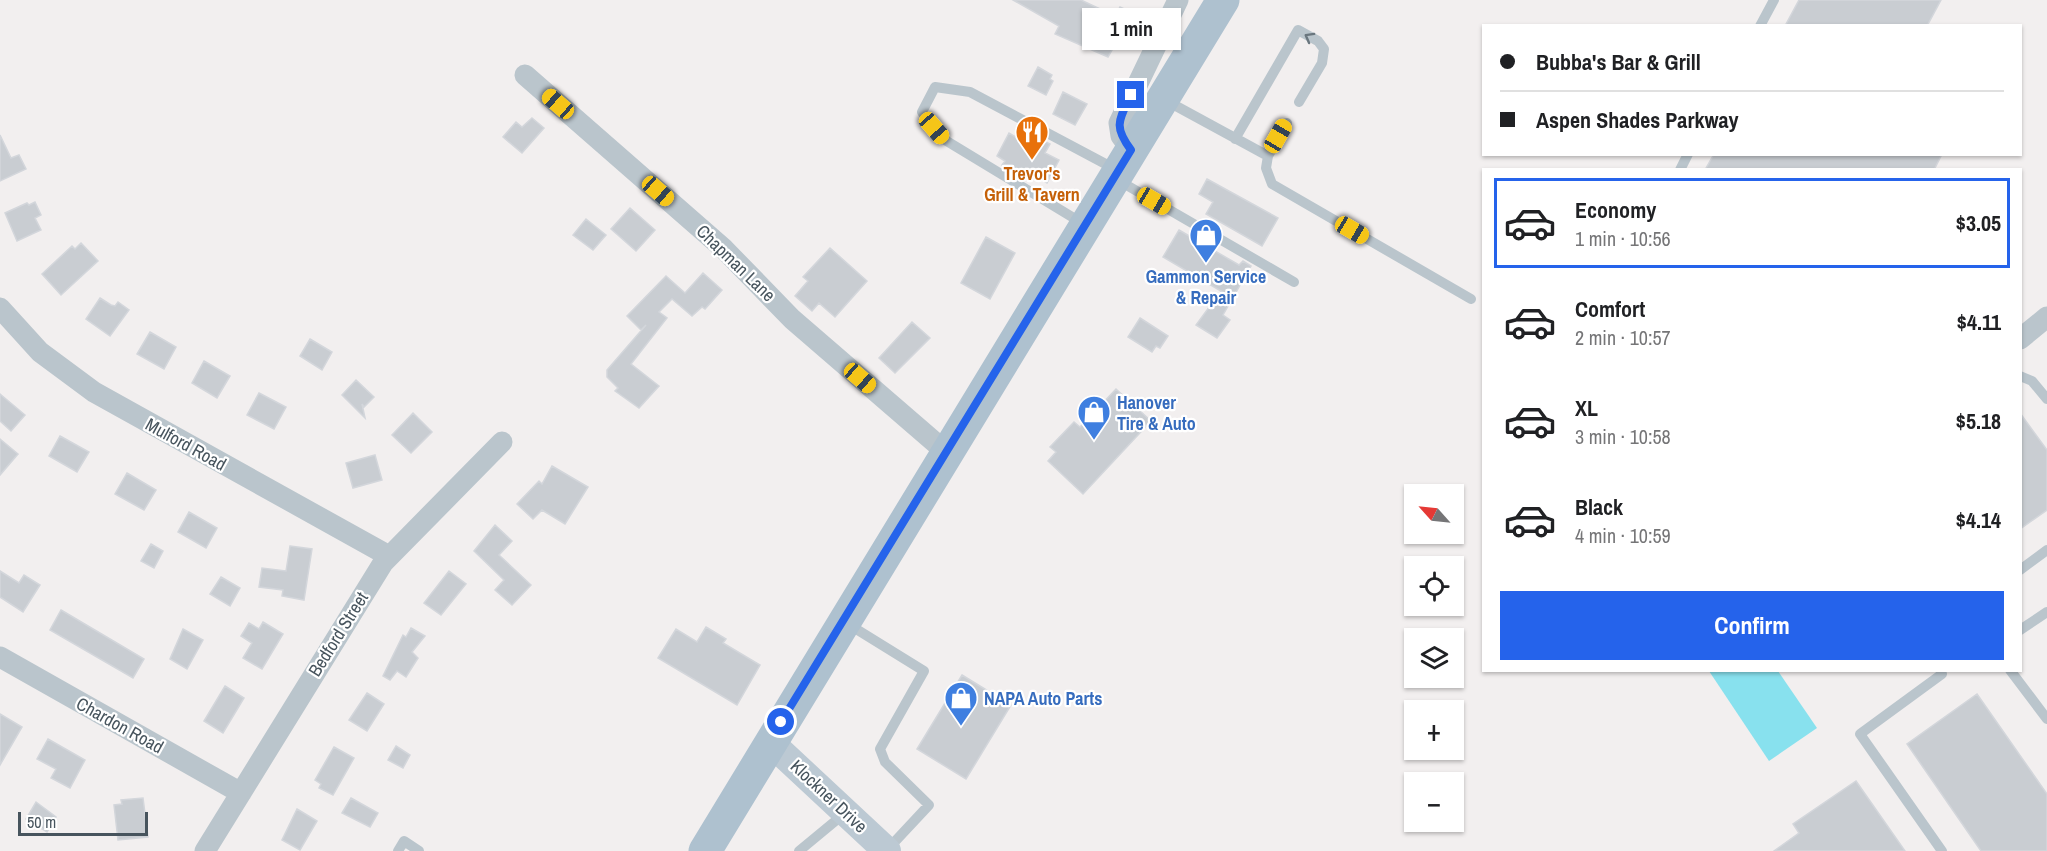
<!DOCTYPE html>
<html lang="en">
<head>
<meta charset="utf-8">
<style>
	body { margin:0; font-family:"Archivo Narrow",sans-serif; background:#f2f2f2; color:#202124; height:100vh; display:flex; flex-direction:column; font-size:22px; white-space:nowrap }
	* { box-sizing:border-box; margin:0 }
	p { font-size:20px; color:#757577 }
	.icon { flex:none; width:33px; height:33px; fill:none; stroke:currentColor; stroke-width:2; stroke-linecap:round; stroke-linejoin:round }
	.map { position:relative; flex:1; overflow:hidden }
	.side { position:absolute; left:1482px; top:168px; width:540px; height:504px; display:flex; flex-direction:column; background:#fff; border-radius:0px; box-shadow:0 2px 4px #0004 }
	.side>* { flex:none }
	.banner { position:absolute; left:1482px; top:24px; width:540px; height:132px; border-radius:0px; box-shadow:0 2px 4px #0004; display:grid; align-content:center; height:132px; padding:0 18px; background:#fff }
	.needle { width:39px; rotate:297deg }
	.buttons { position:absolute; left:1404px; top:484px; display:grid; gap:12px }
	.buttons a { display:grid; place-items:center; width:60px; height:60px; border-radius:0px; background:#fff; box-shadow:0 2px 4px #0004; font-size:30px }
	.scale { position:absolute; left:18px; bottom:15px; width:130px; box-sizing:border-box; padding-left:6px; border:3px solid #47545d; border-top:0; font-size:16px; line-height:21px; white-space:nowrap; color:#47545d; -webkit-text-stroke:4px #fff; paint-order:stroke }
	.end { position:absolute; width:27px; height:27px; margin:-14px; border:8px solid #2563eb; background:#fff; box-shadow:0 0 0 3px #fff }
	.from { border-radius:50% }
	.bubble { position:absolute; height:42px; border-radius:0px; background:#fff; box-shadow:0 2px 4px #0004; font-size:20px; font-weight:700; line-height:42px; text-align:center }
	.car { position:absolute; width:18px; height:36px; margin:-18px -9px; border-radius:8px; box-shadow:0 0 4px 2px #0007; background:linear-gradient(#f5c518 24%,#345 0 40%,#f5c518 0 76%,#345 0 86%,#f5c518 0) }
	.banner b { display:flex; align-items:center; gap:21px; height:57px; font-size:22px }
	.banner b+b { border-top:2px solid #e0e0e0 }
	.banner i { width:15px; height:15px; background:#202124 }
	ul { padding:10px 0 0; list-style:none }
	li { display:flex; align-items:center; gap:18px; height:90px; margin:0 12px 9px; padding:0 6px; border:3px solid transparent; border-radius:0px }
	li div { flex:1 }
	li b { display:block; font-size:22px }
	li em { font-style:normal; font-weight:700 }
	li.active { border-color:#2563eb }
	li>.icon { width:54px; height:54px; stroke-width:1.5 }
	.action { display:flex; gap:12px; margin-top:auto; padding:12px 18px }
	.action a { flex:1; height:69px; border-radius:0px; background:#2563eb; color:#fff; font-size:24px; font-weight:700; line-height:69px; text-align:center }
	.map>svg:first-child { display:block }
	.water { fill:#88e1ee }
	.building { fill:#c9cdd2; stroke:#d3d6db; stroke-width:1.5 }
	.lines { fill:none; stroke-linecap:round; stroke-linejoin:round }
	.lane { stroke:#bac5cc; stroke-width:10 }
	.street { stroke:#bac5cc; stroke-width:21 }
	.secondary { stroke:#bcc9d3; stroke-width:28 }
	.primary { stroke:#aec1cf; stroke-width:33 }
	.oneway { stroke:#6a767e }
	.route { stroke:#2563eb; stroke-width:8 }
	.labels { text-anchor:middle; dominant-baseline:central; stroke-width:4.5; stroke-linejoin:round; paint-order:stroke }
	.food-label { font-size:18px; font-weight:bold; fill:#c56008; stroke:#fff }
	.street-label { font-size:18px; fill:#47545d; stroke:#fff }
	.shop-label { font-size:18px; font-weight:bold; fill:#366cbe; stroke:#fff; text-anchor:start }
</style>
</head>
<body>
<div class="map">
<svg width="2047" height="851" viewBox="0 0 2047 851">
	<rect width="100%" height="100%" fill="#f2efef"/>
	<path class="water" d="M 1709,671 L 1778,671 L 1817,728 L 1769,761 Z"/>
	<path class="building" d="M 1013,0 L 1081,0 L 1115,16 L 1120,7 L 1133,13 L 1108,57 L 1055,34 L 1059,26 Z
		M 1799,0 L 1941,0 L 1927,26 L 1785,26 Z
		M 1038,67 L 1052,75 L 1050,79 L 1053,81 L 1046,95 L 1028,86 Z
		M 1063,92 L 1087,104 L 1075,125 L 1053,114 Z
		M 532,118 L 544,128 L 522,153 L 503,137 L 516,122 L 522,127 Z
		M 1024,130 L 1050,144 L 1045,153 L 1059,160 L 1047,183 L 1020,168 L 1017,173 L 1002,165 L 1005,161 L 997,156 L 1009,133 L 1019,139 Z
		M 0,135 L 11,158 L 19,155 L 26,169 L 0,181 Z
		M 1714,154 L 1942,154 L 1934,170 L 1705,170 Z
		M 1207,179 L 1278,218 L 1262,246 L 1206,214 L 1213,202 L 1199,194 Z
		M 35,202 L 41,215 L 35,218 L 41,230 L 17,241 L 5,213 L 27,203 L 29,205 Z
		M 630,208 L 655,230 L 636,251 L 611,229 Z
		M 586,219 L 606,235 L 593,250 L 573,235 Z
		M 1179,230 L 1239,265 L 1243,261 L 1251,266 L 1223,315 L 1230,320 L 1217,338 L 1196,325 L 1221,291 L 1163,257 Z
		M 986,237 L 1015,253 L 990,299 L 961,283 Z
		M 81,243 L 98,261 L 61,295 L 42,274 L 72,246 L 75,249 Z
		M 830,248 L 867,281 L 835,317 L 819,303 L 812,311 L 795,296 L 808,281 L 803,277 Z
		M 703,273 L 722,290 L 705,309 L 702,307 L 692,316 L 672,299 L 659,312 L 667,318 L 631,364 L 659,386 L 639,408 L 615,391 L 618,388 L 607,377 L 607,370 L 646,325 L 641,330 L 627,316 L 666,276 L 685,293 Z
		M 100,298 L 111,305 L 115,306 L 118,302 L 129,310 L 110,336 L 86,319 Z
		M 1140,318 L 1168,336 L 1160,348 L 1156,346 L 1152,352 L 1128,337 Z
		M 912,322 L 930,338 L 895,373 L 879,358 Z
		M 150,332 L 176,347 L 164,369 L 137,354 Z
		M 310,339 L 332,352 L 322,370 L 300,356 Z
		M 204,361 L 230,376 L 217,398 L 192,383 Z
		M 356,380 L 374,397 L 364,407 L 362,404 L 365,418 L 342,395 Z
		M 1116,389 L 1151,421 L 1083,494 L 1048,461 L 1056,452 L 1050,447 L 1074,422 L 1080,427 Z
		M 259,393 L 286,407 L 274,429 L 247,415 Z
		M 0,394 L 25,415 L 11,431 L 0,421 Z
		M 413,413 L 432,432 L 411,453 L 392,435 Z
		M 2020,413 L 2047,450 L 2047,510 L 2020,529 Z
		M 60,436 L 89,452 L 77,472 L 49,456 Z
		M 0,439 L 18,454 L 0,475 Z
		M 375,455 L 382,480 L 353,488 L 346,463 Z
		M 552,466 L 588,487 L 565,524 L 542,510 L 533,519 L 517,504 L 539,481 L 542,484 Z
		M 127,473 L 156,490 L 144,510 L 115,494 Z
		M 189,512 L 217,528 L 206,548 L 178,532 Z
		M 495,525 L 512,541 L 499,555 L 531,585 L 512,605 L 495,590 L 504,580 L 474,551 Z
		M 151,544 L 163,551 L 154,568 L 141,561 Z
		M 290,546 L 312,549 L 304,600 L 282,596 L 283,590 L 259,587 L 262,568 L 286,571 Z
		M 0,571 L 19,583 L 24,575 L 40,585 L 23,612 L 0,597 Z
		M 449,571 L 466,584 L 441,615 L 424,603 Z
		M 221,577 L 240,588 L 230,606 L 210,594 Z
		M 61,610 L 144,659 L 133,678 L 50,630 Z
		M 263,622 L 283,634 L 262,669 L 243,658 L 252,643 L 241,636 L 249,623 L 259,629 Z
		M 706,627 L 726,639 L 723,643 L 760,665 L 737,705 L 658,658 L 676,629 L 697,642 Z
		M 411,628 L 425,636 L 412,652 L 418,658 L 406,677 L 397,671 L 390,680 L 383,676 L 403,635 L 406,637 Z
		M 183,629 L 203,640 L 187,669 L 170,659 Z
		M 962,675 L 1011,705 L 966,779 L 917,749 Z
		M 225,686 L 244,698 L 223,733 L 204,721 Z
		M 367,693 L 384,704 L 367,731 L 349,720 Z
		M 1977,694 L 2047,794 L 2047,851 L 1981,851 L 1907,744 Z
		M 0,714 L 22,727 L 0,765 Z
		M 48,739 L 85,760 L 70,788 L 51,778 L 56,769 L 37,759 Z
		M 396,746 L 410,755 L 403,768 L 388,760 Z
		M 334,747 L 354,758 L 333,795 L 319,788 L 321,784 L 315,780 Z
		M 1856,781 L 1905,851 L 1774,851 L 1799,833 L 1793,824 Z
		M 143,798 L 148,837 L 118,840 L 114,805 L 122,804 L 121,800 Z
		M 351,798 L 378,813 L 370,827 L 342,813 Z
		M 36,802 L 56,817 L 47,832 L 26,819 Z
		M 297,809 L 317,821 L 300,850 L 282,840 Z"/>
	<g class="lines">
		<path class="lane" d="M 1760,26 L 1774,0
			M 1165,100 L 1268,156 L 1287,123
			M 1235,139 L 1298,30 L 1318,41 L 1324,49 L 1322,63 L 1299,102
			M 1268,156 L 1266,168 L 1272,184 L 1471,299
			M 1680,170 L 1688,154
			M 1116,179 L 1294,282
			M 1082,223 L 945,140 L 922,112 L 935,87 L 970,92 L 1115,169
			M 2020,376 L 2032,381 L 2047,399
			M 2020,570 L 2047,550
			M 848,624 L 924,671 L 880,749 L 885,762 L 929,805 L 887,850
			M 2020,630 L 2047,612
			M 2010,670 L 2047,719
			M 398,851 L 404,841 L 419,851
			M 799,851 L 845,813
			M 1942,851 L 1860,734 L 1942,674"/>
		<path class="street" d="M 525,75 L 724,249 L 792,319 L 946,452
			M 1131,150 L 1121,136 L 1119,123 L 1178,0
			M 0,308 L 40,352 L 94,392 L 389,556
			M 2020,339 L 2047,317
			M 0,657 L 241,793
			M 205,851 L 383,563 L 502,442"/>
		<path class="secondary" d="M 770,742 L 887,851"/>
		<path class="primary" d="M 705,851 L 1223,0"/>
	</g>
	<defs><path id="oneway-chevron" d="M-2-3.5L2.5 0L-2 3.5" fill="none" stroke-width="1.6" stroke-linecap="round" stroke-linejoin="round" transform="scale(1.5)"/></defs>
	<use class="oneway" href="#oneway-chevron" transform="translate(1309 37) rotate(-151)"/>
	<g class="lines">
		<path class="route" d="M 781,722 L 1131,150 C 1113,126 1119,120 1131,95"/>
	</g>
	<defs>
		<g id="restaurant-pin" transform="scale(1.725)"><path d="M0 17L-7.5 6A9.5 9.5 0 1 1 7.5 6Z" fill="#e8710a" stroke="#fff"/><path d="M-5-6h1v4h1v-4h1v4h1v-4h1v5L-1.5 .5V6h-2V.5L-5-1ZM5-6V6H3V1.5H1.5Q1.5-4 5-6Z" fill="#fff"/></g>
		<g id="shop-pin" transform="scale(1.725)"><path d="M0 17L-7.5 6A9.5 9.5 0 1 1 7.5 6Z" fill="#3f7fe0" stroke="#fff"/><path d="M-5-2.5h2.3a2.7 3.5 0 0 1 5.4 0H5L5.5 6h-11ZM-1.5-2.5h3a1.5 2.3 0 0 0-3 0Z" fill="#fff"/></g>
	</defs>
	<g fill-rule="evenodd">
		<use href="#restaurant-pin" x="1032" y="132"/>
		<use href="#shop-pin" x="1206" y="235"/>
		<use href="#shop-pin" x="1094" y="412"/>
		<use href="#shop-pin" x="961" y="698"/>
	</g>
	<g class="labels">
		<g class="food-label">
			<text x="1032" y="173">Trevor's<tspan x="1032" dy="21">Grill &amp; Tavern</tspan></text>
		</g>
		<g class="street-label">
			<text transform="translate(736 263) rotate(44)">Chapman Lane</text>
			<text transform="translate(186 444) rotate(29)">Mulford Road</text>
			<text transform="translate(338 634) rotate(-58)">Bedford Street</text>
			<text transform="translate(120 725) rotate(29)">Chardon Road</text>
			<text transform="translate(829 796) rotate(43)">Klockner Drive</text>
		</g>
		<g class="shop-label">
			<text x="1206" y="276" text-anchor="middle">Gammon Service<tspan x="1206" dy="21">&amp; Repair</tspan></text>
			<text x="1117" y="402">Hanover<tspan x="1117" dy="21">Tire &amp; Auto</tspan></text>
			<text x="984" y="698">NAPA Auto Parts</text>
		</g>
	</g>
</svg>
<div class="buttons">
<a><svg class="needle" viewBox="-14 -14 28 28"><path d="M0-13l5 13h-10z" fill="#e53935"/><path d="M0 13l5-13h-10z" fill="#757577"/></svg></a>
<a><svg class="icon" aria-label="locate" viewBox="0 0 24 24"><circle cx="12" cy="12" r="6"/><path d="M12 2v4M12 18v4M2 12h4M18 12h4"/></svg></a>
<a><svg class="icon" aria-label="layers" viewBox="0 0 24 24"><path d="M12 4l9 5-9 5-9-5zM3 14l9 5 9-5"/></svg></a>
<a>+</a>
<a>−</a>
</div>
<div class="scale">50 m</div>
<i class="end from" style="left:781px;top:722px"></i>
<i class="end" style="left:1131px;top:95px"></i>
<div class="bubble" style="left:1082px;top:8px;width:99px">1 min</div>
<i class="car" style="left:558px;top:104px;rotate:311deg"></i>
<i class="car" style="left:934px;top:128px;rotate:139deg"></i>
<i class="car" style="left:1278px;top:136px;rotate:30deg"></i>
<i class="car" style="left:658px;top:191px;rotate:131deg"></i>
<i class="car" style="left:1154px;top:201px;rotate:120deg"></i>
<i class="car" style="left:1352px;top:230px;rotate:120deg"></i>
<i class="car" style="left:860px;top:378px;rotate:131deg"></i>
<div class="banner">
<b><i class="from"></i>Bubba's Bar &amp; Grill</b>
<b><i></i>Aspen Shades Parkway</b>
</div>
<section class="side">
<ul>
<li class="active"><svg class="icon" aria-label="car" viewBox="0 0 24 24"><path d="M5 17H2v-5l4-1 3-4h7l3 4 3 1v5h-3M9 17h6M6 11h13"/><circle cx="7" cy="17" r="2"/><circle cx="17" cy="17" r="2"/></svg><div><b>Economy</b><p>1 min · 10:56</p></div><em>$3.05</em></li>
<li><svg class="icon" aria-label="car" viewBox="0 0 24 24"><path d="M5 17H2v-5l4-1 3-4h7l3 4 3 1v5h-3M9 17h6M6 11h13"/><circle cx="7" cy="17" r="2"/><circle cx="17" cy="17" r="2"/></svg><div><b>Comfort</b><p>2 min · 10:57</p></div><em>$4.11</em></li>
<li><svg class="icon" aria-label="car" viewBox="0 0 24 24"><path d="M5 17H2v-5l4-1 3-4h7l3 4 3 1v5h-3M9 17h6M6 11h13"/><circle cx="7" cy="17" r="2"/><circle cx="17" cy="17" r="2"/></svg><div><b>XL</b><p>3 min · 10:58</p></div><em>$5.18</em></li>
<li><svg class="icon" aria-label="car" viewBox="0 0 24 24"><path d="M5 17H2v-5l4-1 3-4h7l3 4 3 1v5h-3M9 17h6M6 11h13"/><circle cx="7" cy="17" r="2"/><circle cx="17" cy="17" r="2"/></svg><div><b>Black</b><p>4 min · 10:59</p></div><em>$4.14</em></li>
</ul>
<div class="action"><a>Confirm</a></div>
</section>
</div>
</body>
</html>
